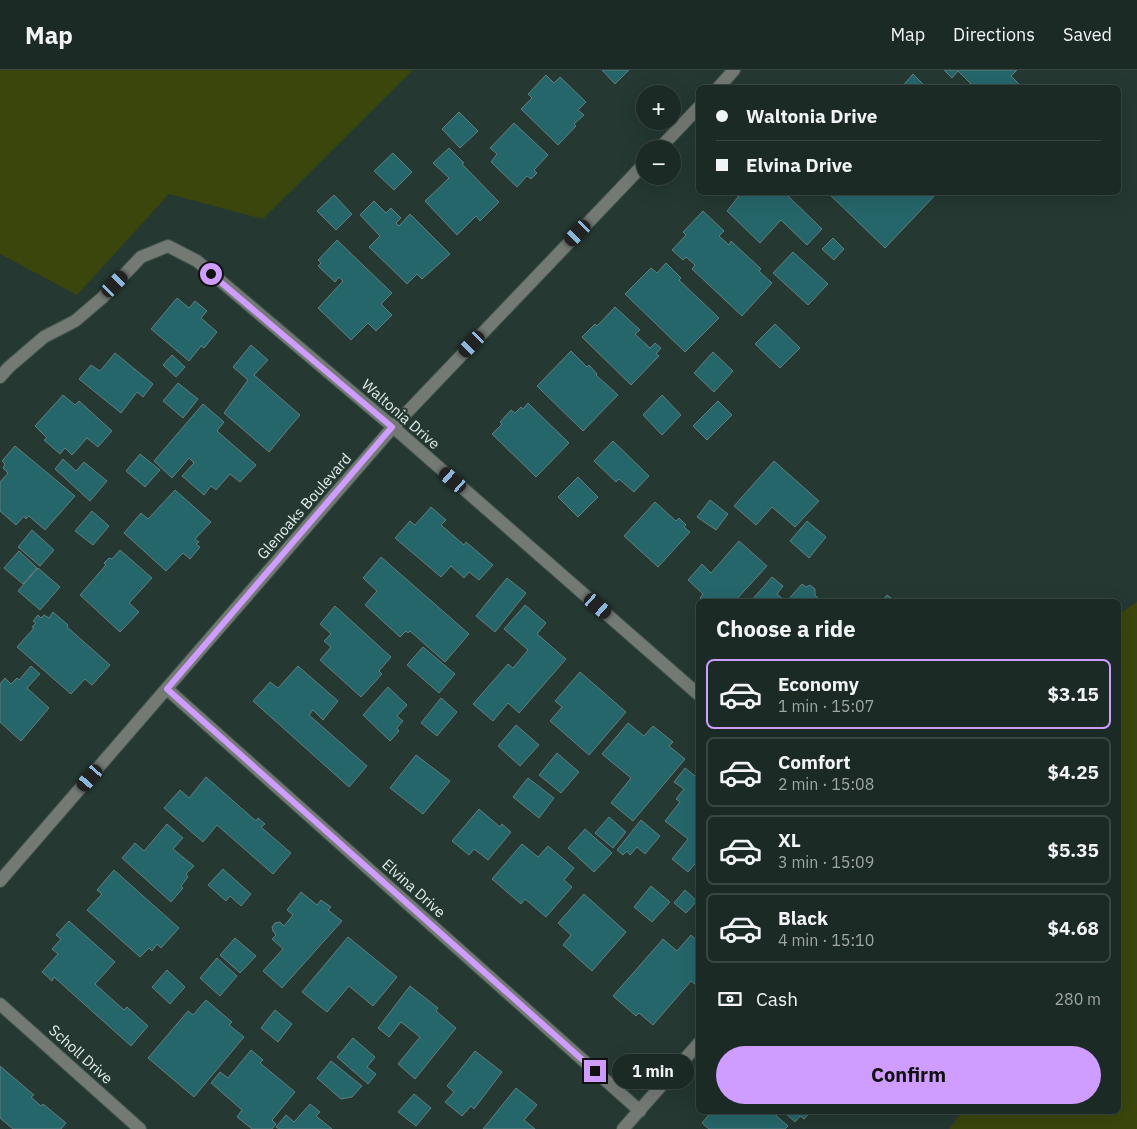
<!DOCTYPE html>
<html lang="en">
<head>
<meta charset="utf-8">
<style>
	body { margin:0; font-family:"IBM Plex Sans",sans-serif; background:#25322e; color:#f1f3f6; height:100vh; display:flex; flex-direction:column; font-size:19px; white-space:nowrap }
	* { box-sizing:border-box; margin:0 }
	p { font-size:16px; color:#a0a7a7 }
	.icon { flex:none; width:28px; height:28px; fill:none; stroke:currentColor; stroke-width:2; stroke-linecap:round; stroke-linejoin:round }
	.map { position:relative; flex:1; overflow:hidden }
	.sheet { position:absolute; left:696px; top:529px; width:425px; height:515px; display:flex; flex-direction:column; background:#1c2a26; border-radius:8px; box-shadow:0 5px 20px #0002,0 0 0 1px #3a4643 }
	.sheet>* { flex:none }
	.guide { position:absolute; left:696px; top:15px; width:425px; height:110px; border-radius:8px; box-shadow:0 5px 20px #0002,0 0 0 1px #3a4643; display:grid; align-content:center; height:110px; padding:0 20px; background:#1c2a26 }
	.controls { position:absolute; left:636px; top:15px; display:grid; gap:10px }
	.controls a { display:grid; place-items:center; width:45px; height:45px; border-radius:50%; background:#1c2a26; box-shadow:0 5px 20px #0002,0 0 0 1px #3a4643; font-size:25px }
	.end { position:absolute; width:22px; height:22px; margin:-11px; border:6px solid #cf9dff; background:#111; box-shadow:0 0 0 2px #111 }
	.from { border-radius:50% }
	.bubble { position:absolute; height:35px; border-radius:18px; background:#1c2a26; box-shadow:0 5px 20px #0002,0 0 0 1px #3a4643; font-size:16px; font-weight:700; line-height:35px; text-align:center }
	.car { position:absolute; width:15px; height:30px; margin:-15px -8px; border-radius:6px; box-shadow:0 0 4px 1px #0007; background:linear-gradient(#222 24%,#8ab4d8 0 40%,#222 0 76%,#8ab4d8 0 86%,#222 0) }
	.guide b { display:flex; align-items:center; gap:18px; height:48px; font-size:19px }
	.guide b+b { border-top:1px solid #3a4643 }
	.guide i { width:12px; height:12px; background:#f1f3f6 }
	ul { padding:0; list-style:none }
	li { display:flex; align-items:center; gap:15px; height:70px; margin:0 10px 8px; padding:0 10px; border:2px solid #3a4643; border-radius:8px }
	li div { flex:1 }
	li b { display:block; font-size:19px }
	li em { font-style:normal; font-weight:700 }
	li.selected { border-color:#cf9dff }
	li>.icon { width:45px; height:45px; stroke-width:1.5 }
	h2 { padding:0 20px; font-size:22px; line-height:60px }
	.pay { display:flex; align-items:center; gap:12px; height:55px; padding:0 20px; font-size:19px }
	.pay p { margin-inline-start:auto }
	.action { display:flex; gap:10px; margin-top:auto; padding:10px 20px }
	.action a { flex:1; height:58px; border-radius:30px; background:#cf9dff; color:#111; font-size:20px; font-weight:700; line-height:58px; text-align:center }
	header { display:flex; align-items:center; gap:30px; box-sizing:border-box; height:70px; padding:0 25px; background:#1c2a26; border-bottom:1px solid #3a4643 }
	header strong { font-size:24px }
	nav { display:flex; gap:28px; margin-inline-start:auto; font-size:18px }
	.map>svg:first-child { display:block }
	.green { fill:#3a460c }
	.building { fill:#25666a; stroke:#657d7e }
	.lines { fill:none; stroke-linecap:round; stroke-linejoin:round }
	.minor-casing { stroke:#43554f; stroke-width:14 }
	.minor { stroke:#737a74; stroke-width:12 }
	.route { stroke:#cf9dff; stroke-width:6 }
	.labels { text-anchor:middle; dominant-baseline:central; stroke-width:5; stroke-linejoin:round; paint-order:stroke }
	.street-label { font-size:15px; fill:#e2ede9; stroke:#253832 }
</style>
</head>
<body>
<header>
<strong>Map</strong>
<nav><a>Map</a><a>Directions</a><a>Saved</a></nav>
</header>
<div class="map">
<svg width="1137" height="1059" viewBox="0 0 1137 1059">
	<rect width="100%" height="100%" fill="#253832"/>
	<path class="green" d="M 0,0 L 413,0 L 263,149 L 169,124 L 77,225 L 0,184 Z
		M 1137,532 L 1137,1059 L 949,1059 L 963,1041 L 1119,1041 L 1119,544 Z"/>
	<path class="building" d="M 602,0 L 629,0 L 615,14 Z
		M 944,0 L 1017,0 L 1011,6 L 1020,15 L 1018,18 L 975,18 L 958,1 L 952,8 Z
		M 913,4 L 927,18 L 901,18 Z
		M 546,5 L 554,13 L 560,7 L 586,32 L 578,40 L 584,45 L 574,54 L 576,56 L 558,75 L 521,39 L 532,28 L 528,24 Z
		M 459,42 L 478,61 L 460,78 L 442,59 Z
		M 514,53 L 548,85 L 534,100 L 537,103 L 531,109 L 527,106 L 517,117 L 491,92 L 497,84 L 490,78 Z
		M 449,78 L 464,93 L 462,94 L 499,132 L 480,151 L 476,146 L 457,165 L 425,131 L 449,108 L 433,93 Z
		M 393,83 L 412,102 L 394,120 L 374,101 Z
		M 742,122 L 784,122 L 822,159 L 807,175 L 781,150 L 760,173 L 727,141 Z
		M 827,122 L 938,122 L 885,178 Z
		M 334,125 L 352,144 L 336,160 L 317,141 Z
		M 374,131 L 386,143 L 391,138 L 401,148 L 396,153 L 399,156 L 410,144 L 450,184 L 422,209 L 417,204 L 407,214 L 369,177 L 380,166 L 360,145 Z
		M 703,141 L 724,161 L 719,166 L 729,175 L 731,171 L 761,199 L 759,201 L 772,213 L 742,246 L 692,199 L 695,195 L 686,187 L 683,190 L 672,180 L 686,165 L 683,162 Z
		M 833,168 L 844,179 L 834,190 L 822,179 Z
		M 337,170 L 392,223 L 381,234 L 392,245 L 376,261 L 368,253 L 351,270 L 318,238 L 343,211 L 339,207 L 335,212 L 318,196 L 321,193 L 318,190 Z
		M 793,182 L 828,214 L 808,235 L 773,203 Z
		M 666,193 L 681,208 L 679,210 L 719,248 L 685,282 L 625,224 L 651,198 L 657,203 Z
		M 177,228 L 189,238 L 195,231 L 207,241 L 201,248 L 217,262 L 204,278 L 201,276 L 189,291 L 151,259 Z
		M 615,237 L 640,260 L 635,264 L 650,278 L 655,273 L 661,278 L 656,284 L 659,286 L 631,315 L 582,267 L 595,254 L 597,256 Z
		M 775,254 L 800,278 L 780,298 L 755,274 Z
		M 251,275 L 268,290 L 254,305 L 300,345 L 269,382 L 224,343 L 248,310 L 233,297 Z
		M 571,281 L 587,297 L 589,295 L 597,304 L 596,305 L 618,325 L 583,361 L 537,316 Z
		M 713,282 L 733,301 L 714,322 L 694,303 Z
		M 115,283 L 153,314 L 143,327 L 137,322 L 121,343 L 79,309 L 91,295 L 100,301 Z
		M 172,285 L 185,297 L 176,307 L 163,295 Z
		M 178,313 L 198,329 L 183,348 L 163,331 Z
		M 63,325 L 75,335 L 79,331 L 112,361 L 98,377 L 87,368 L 72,385 L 65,378 L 60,384 L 44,370 L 47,368 L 35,356 Z
		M 662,325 L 681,345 L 662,365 L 643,345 Z
		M 718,331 L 732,345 L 707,370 L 693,356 Z
		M 528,333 L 569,373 L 536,407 L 492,364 L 502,354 L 500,352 L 511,340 L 515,343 L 521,337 L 523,339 Z
		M 203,334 L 224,352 L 217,361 L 256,395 L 240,412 L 230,404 L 216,420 L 211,416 L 204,425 L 182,406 L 194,393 L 189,388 L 172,408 L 154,391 Z
		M 613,371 L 649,406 L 634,422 L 619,409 L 616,412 L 594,391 Z
		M 15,376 L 75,426 L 45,460 L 29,446 L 26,449 L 24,446 L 16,455 L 0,441 L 0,412 L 8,403 L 3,398 L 5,394 L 2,391 Z
		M 140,384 L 160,400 L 145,417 L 126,401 Z
		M 63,389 L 76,401 L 84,392 L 107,411 L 90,431 L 55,399 Z
		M 774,391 L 819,431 L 795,457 L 772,437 L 756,455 L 734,436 Z
		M 578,407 L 598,427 L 578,447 L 558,427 Z
		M 175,420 L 211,452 L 195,469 L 199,472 L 196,474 L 200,477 L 190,489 L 183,483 L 166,501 L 124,463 L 141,443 L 148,449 Z
		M 710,430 L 728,444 L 716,460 L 697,447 Z
		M 655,432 L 676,451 L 679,448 L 686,455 L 684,457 L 690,462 L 658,497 L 624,466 Z
		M 431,437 L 446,450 L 441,455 L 464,475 L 466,472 L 493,495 L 479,510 L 469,502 L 464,508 L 451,496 L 441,507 L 395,468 L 410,451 L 415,455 Z
		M 92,441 L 109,456 L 93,475 L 75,461 Z
		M 807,451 L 826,467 L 809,488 L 790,471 Z
		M 32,460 L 54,480 L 40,496 L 18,477 Z
		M 739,471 L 767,496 L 735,531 L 703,531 L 700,528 L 703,524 L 688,510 L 702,494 L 711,503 Z
		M 120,480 L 152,508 L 129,533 L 139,542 L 120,562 L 80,525 L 106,495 L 104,493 L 109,488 L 112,489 Z
		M 19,481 L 37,498 L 23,514 L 4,498 Z
		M 381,487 L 469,564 L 445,592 L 410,561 L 408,563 L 406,561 L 400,567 L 365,535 L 377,521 L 363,508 Z
		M 38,498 L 60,517 L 40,540 L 18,521 Z
		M 772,507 L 783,516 L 777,524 L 785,531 L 751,531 Z
		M 507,508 L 526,523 L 495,562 L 476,546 Z
		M 802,514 L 806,517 L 810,515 L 815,519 L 815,525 L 818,528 L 815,531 L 787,531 Z
		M 887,525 L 895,531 L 882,531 Z
		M 525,535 L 546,553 L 537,564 L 566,589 L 519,643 L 508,633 L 493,651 L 473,634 L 508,594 L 513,598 L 528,580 L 504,559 Z
		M 335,536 L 391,587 L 379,601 L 382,604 L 361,627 L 320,590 L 331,577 L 324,571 L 331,564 L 320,554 Z
		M 53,542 L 68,555 L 67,557 L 110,595 L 92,615 L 85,609 L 71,624 L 17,577 L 34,558 L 32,557 L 36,553 L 33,551 L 38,545 L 41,548 L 44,545 L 49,548 Z
		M 423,577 L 455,604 L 439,623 L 407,595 Z
		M 31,596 L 40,604 L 27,618 L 49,638 L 21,671 L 0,652 L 0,614 L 5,608 L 11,614 L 17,608 L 19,610 Z
		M 298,596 L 338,631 L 323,650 L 313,640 L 309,645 L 367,696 L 349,717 L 253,631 L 270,612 L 278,618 Z
		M 580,602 L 626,642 L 589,685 L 550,651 L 562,637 L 555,631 Z
		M 388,617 L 407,635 L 397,646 L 403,651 L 397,658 L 399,661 L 390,671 L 363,645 Z
		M 441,628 L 457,642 L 437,666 L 421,653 Z
		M 628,653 L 644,666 L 653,656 L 673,672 L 669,676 L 685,689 L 633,751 L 611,733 L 631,708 L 602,684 Z
		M 516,655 L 539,675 L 520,696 L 498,676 Z
		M 557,683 L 579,702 L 561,723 L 539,705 Z
		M 416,685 L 450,711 L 423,744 L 390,718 Z
		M 685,698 L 699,709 L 699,789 L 688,802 L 672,789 L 688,769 L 665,751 L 680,732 L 676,729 L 684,719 L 674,712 Z
		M 206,707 L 256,751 L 258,748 L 265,754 L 261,757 L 291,783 L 273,804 L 217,755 L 203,772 L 164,738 L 180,720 L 189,728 Z
		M 528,708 L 554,728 L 539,748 L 513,727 Z
		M 479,739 L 500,757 L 502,754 L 511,762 L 488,790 L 474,779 L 469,785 L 452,771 Z
		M 609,747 L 626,762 L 613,778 L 595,763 Z
		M 641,750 L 660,766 L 645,784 L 637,777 L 630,785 L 627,781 L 623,785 L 617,780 Z
		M 167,754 L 183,768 L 173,779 L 194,796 L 186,804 L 188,807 L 181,816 L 183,818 L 171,832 L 122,788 L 135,773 L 144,781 Z
		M 585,759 L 612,783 L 594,802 L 568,778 Z
		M 522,774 L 538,787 L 548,776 L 574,798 L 564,810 L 572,817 L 546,847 L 525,829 L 521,834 L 492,809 Z
		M 223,799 L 251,824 L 241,836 L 230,826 L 226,831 L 208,815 Z
		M 114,800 L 179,858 L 161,878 L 157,874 L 152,881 L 149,878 L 140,887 L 87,840 L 102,824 L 97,820 Z
		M 651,816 L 670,832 L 652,852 L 634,837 Z
		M 685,820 L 697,831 L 686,843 L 674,833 Z
		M 301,822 L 317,835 L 321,830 L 331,837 L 328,840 L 342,851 L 282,918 L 263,901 L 283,879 L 272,869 L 276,865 L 273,861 L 272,857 L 275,853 L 280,852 L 284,856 L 293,845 L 287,840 Z
		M 584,824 L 626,862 L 592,901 L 563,875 L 571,865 L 558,853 Z
		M 69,851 L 115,892 L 95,914 L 124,940 L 127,937 L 148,956 L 131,976 L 54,907 L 52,911 L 42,902 L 58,884 L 52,879 L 61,869 L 56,865 Z
		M 691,865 L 699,872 L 699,910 L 695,914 L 691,911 L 653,955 L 639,943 L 636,946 L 613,926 L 663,869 L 677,881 Z
		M 348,867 L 397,907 L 373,936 L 349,916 L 327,942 L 302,922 Z
		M 235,868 L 256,886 L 240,903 L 220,885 Z
		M 217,888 L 237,906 L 220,926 L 200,908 Z
		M 167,900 L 185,917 L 170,934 L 152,917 Z
		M 410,916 L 438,938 L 436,941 L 456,958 L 415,1009 L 398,994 L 420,967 L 401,952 L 389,967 L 378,958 Z
		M 206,930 L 232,952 L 229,955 L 244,967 L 194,1027 L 148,988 L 188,941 L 193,945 Z
		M 275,940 L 292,954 L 278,972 L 261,958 Z
		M 353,968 L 375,987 L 367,997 L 376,1004 L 368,1014 L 337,987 Z
		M 251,980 L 263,990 L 260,993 L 295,1022 L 272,1050 L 276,1054 L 272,1059 L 252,1059 L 237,1047 L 242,1040 L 211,1013 L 220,1002 L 228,1008 Z
		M 475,981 L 502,1002 L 474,1039 L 471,1036 L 462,1046 L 445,1032 L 454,1022 L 447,1016 Z
		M 331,991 L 362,1016 L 352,1027 L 341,1029 L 317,1008 Z
		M 0,996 L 34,1025 L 31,1027 L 41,1036 L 43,1034 L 66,1053 L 61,1059 L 13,1059 L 0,1048 Z
		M 516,1018 L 537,1035 L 524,1050 L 535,1059 L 483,1059 Z
		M 414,1024 L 431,1038 L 416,1056 L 398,1042 Z
		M 310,1034 L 320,1042 L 316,1046 L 332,1059 L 279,1059 L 276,1057 L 286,1045 L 294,1052 Z
		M 712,1041 L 771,1041 L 788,1056 L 785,1059 L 709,1059 L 702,1053 Z
		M 783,1041 L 811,1041 L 804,1049 L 800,1046 L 795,1052 Z"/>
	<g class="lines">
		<g class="minor-casing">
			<path id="minor" d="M 718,18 L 734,0
				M 659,79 L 699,37
				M 0,307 L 9,297 L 44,267 L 75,251 L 102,228 L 141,187 L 168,176 L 197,191 L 393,357 L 699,625
				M 167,619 L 640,1041
				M 0,811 L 393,357 L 645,93
				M 0,934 L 140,1059
				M 623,1059 L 699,973"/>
		</g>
		<use href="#minor" class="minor"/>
	</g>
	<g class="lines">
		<path class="route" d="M 211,204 L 392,357 L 167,619 L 595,1001"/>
	</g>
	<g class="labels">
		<g class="street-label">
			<text transform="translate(401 344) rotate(41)">Waltonia Drive</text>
			<text transform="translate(304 436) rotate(-49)">Glenoaks Boulevard</text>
			<text transform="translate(414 818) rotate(42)">Elvina Drive</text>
			<text transform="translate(81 984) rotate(42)">Scholl Drive</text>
		</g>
	</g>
</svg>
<div class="controls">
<a>+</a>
<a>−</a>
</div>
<i class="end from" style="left:211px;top:204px"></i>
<i class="end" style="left:595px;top:1001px"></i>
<div class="bubble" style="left:612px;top:984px;width:82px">1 min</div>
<i class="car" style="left:578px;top:163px;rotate:224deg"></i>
<i class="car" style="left:115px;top:214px;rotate:44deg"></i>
<i class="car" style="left:472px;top:274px;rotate:224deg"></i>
<i class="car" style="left:453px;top:410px;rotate:311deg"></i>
<i class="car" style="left:598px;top:536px;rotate:131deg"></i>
<i class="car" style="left:90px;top:708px;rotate:221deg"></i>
<div class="guide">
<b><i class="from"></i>Waltonia Drive</b>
<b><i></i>Elvina Drive</b>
</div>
<section class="sheet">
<h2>Choose a ride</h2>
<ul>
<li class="selected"><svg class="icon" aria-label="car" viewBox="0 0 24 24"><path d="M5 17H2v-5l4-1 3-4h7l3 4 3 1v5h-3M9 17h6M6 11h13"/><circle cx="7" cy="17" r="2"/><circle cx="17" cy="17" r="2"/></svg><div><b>Economy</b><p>1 min · 15:07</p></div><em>$3.15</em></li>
<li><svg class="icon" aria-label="car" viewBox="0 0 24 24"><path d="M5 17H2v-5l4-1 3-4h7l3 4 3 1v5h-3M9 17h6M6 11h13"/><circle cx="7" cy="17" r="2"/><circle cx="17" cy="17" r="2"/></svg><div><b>Comfort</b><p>2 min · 15:08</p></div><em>$4.25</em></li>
<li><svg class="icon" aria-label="car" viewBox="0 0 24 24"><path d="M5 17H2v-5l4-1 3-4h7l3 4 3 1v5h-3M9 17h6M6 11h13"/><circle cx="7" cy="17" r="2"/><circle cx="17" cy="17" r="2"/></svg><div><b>XL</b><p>3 min · 15:09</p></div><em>$5.35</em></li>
<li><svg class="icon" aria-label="car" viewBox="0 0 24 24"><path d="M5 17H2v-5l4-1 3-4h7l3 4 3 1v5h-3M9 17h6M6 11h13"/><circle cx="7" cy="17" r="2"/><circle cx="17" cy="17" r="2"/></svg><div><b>Black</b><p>4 min · 15:10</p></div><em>$4.68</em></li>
</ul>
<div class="pay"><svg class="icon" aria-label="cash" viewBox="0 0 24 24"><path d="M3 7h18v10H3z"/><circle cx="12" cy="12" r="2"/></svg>Cash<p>280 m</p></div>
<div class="action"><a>Confirm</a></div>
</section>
</div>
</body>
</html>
